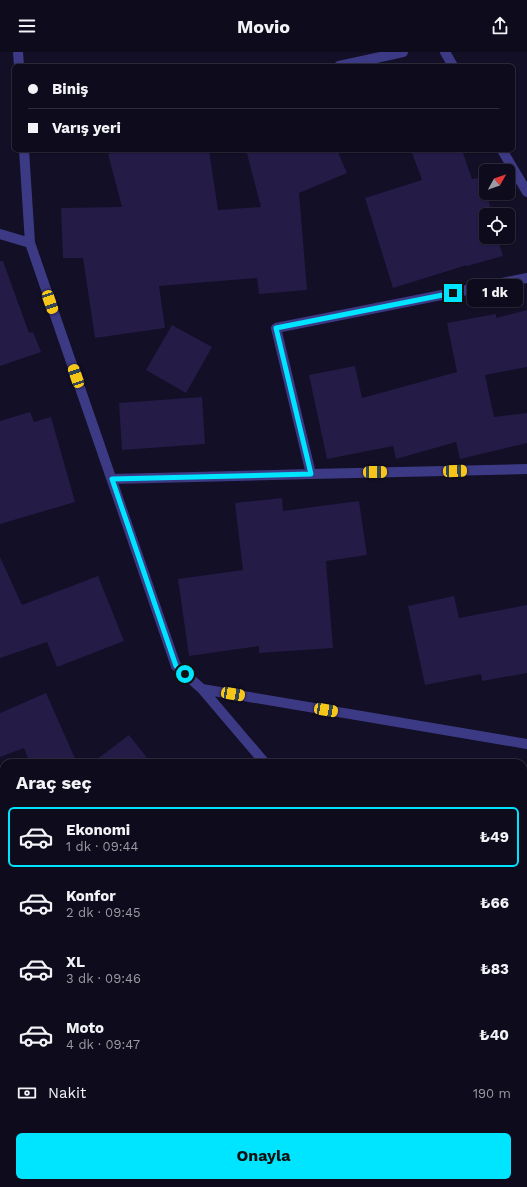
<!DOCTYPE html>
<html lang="tr">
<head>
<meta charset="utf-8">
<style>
	body { margin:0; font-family:"Work Sans",sans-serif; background:#1c1929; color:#f1f3f6; height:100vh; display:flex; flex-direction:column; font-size:15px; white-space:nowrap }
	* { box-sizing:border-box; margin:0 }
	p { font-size:13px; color:#9b9ba3 }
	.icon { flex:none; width:22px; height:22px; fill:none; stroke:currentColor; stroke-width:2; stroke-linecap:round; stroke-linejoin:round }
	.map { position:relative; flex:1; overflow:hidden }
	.panel { position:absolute; left:0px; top:707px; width:527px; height:428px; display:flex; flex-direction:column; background:#0e0b1c; border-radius:12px 12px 0 0; box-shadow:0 1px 3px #0004,0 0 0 1px #2e2b3b }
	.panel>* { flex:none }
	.top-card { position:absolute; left:12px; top:12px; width:503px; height:88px; border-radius:6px; box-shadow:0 1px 3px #0004,0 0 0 1px #2e2b3b; display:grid; align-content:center; height:88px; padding:0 16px; background:#0e0b1c }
	.needle { width:26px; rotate:50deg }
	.fabs { position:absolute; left:479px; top:112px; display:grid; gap:8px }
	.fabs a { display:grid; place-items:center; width:36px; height:36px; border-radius:6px; background:#0e0b1c; box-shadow:0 1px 3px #0004,0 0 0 1px #2e2b3b; font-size:20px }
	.end { position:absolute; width:18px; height:18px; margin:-9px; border:5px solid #00e5ff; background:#111; box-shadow:0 0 0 2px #111 }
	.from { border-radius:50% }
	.bubble { position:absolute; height:28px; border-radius:6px; background:#0e0b1c; box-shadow:0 1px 3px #0004,0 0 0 1px #2e2b3b; font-size:13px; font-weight:700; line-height:28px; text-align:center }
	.car { position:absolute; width:12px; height:24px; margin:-12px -6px; border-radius:5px; box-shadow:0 0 3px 1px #0007; background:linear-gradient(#f5c518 24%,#345 0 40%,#f5c518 0 76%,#345 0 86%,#f5c518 0) }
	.top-card b { display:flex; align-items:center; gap:14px; height:38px; font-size:15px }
	.top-card b+b { border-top:1px solid #2e2b3b }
	.top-card i { width:10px; height:10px; background:#f1f3f6 }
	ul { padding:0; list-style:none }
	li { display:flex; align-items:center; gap:12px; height:60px; margin:0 8px 6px; padding:0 8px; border:2px solid transparent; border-radius:6px }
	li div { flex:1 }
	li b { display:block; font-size:15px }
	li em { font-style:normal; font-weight:700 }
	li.current { border-color:#00e5ff }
	li>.icon { width:36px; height:36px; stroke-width:1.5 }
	h2 { padding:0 16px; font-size:18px; line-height:48px }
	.pay { display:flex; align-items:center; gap:10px; height:44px; padding:0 16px; font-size:15px }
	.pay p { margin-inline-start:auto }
	.button { display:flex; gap:8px; margin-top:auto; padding:8px 16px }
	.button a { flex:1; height:46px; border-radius:6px; background:#00e5ff; color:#111; font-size:16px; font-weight:700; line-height:46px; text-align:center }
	header { display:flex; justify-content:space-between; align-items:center; height:52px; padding:0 16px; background:#0e0b1c; font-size:18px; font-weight:700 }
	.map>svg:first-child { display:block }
	.building { fill:#241b47 }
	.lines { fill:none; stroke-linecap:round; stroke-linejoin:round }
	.minor { stroke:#3d3a85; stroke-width:10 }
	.route { stroke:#00e5ff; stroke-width:5 }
</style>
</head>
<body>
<header><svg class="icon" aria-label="menu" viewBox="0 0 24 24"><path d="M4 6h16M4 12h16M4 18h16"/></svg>Movio<svg class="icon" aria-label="share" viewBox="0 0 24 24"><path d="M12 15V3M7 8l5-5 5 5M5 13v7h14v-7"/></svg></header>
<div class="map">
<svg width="527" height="1135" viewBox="0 0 527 1135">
	<rect width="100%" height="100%" fill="#130f26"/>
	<path class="building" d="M 124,98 L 209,98 L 218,158 L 261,155 L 246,98 L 337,98 L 347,121 L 299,141 L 307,238 L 259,242 L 257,226 L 159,234 L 165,276 L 95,286 L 83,206 L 63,206 L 61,156 L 122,155 L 108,102 Z
		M 411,98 L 462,98 L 472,127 L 484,125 L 486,141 L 487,141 L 492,163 L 486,163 L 486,185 L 497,185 L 503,204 L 467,214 L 467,213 L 393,236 L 365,146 L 422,128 Z
		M 0,209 L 3,209 L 29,281 L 33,280 L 41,300 L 0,314 Z
		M 527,258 L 527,315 L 485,323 L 494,365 L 527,361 L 527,391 L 460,407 L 456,390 L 396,407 L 393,394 L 327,407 L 309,323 L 355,314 L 362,346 L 457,320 L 447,271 L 496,262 L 496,266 Z
		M 172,273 L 212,295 L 186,341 L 146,318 Z
		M 202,345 L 205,392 L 122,398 L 119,351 Z
		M 30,360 L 34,370 L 51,365 L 75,450 L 0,472 L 0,369 Z
		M 282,446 L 283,459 L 359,449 L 367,503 L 326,509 L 333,596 L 259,601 L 259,594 L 189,604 L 178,527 L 243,518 L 235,451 Z
		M 0,505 L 22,553 L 98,524 L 124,589 L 57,615 L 47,590 L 0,606 Z
		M 454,544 L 459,566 L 527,553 L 527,621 L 482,629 L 481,622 L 425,633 L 408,554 Z
		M 46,641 L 77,711 L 30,711 L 24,696 L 0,705 L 0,661 Z
		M 129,683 L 151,711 L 92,711 Z"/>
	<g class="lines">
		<path class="minor" d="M 18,0 L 19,14
			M 445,0 L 453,14
			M 339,14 L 403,0
			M 24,98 L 30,191 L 176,614 L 202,637 L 265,711
			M 502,98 L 527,140
			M 0,182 L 30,191
			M 311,422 L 527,417
			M 112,427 L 311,422 L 276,276 L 527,226
			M 202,637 L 527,692
			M 0,752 L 4,764
			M 0,819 L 4,818
			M 523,1010 L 527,1015
			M 523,1069 L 527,1065
			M 113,1131 L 115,1135
			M 457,1135 L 461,1131"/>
	</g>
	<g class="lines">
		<path class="route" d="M 185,622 L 176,614 L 112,427 L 311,422 L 276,276 L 453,241"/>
	</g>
</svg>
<div class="fabs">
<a><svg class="needle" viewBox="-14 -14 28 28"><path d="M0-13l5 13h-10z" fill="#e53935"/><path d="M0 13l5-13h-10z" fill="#9b9ba3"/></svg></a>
<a><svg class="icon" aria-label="locate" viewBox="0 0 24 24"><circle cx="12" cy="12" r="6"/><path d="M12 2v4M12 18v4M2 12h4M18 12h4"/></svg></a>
</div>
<i class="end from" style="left:185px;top:622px"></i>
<i class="end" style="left:453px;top:241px"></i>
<div class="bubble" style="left:467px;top:227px;width:56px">1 dk</div>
<i class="car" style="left:50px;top:250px;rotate:161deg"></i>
<i class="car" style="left:76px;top:324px;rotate:341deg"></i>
<i class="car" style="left:455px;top:419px;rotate:88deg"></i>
<i class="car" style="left:375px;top:420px;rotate:89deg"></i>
<i class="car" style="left:233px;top:642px;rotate:100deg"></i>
<i class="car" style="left:326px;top:658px;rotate:100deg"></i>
<div class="top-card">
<b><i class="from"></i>Biniş</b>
<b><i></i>Varış yeri</b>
</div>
<section class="panel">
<h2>Araç seç</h2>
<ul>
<li class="current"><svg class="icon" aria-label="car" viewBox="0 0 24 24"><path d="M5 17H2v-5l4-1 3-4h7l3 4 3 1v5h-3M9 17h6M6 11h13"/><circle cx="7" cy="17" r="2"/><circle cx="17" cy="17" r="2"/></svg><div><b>Ekonomi</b><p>1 dk · 09:44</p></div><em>₺49</em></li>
<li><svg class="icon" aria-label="car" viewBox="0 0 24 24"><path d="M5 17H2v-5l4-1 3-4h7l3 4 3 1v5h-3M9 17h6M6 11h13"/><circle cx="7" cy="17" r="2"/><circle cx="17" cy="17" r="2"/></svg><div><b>Konfor</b><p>2 dk · 09:45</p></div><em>₺66</em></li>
<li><svg class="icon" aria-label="car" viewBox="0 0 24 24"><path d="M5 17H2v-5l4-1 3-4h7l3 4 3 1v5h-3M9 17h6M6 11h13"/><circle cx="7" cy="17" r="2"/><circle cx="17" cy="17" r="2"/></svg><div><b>XL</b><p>3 dk · 09:46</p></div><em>₺83</em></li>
<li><svg class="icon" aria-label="car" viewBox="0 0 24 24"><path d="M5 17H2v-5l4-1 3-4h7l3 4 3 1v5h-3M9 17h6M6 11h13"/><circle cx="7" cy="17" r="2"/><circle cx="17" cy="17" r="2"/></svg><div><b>Moto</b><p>4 dk · 09:47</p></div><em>₺40</em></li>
</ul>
<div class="pay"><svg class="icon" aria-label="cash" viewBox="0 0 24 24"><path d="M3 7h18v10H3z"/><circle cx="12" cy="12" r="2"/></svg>Nakit<p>190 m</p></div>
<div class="button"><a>Onayla</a></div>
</section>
</div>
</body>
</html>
